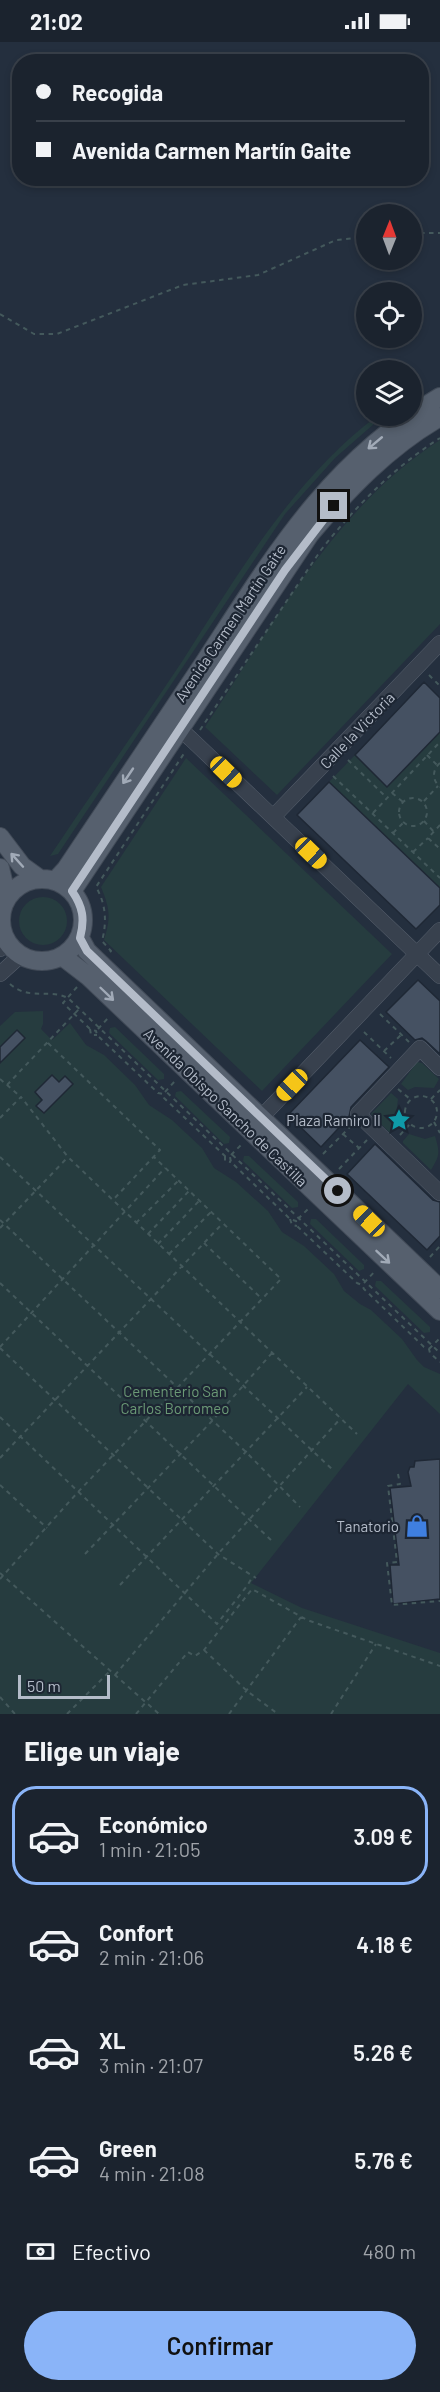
<!DOCTYPE html>
<html lang="es">
<head>
<meta charset="utf-8">
<style>
	body { margin:0; font-family:Barlow,sans-serif; background:#242b36; color:#f1f3f6; height:100vh; display:flex; flex-direction:column; font-size:22px; white-space:nowrap }
	* { box-sizing:border-box; margin:0 }
	p { font-size:20px; color:#a0a4aa }
	.icon { flex:none; width:33px; height:33px; fill:none; stroke:currentColor; stroke-width:2; stroke-linecap:round; stroke-linejoin:round }
	.map { position:relative; height:1672px; overflow:hidden }
	.sheet { display:flex; flex-direction:column; background:#1b232e; flex:1 }
	.sheet>* { flex:none }
	.top-card { position:absolute; left:12px; top:12px; width:417px; height:132px; border-radius:24px; box-shadow:0 3px 9px #0003,0 0 0 2px #39404a; display:grid; align-content:center; height:132px; padding:0 24px; background:#1b232e }
	.needle { width:39px; rotate:1deg }
	.controls { position:absolute; left:356px; top:162px; display:grid; gap:12px }
	.controls a { display:grid; place-items:center; width:66px; height:66px; border-radius:50%; background:#1b232e; box-shadow:0 3px 9px #0003,0 0 0 2px #39404a; font-size:30px }
	.scale { position:absolute; left:18px; bottom:15px; width:92px; box-sizing:border-box; padding-left:6px; border:3px solid #b4bcc9; border-top:0; font-size:16px; line-height:21px; white-space:nowrap; color:#b4bcc9; -webkit-text-stroke:4px #1d2633; paint-order:stroke }
	.end { position:absolute; width:27px; height:27px; margin:-14px; border:8px solid #b4bcc9; background:#111; box-shadow:0 0 0 3px #111 }
	.from { border-radius:50% }
	.car { position:absolute; width:18px; height:36px; margin:-18px -9px; border-radius:8px; box-shadow:0 0 4px 2px #0007; background:linear-gradient(#f5c518 24%,#345 0 40%,#f5c518 0 76%,#345 0 86%,#f5c518 0) }
	.top-card b { display:flex; align-items:center; gap:21px; height:57px; font-size:22px }
	.top-card b+b { border-top:2px solid #39404a }
	.top-card i { width:15px; height:15px; background:#f1f3f6 }
	ul { padding:0; list-style:none }
	li { display:flex; align-items:center; gap:18px; height:99px; margin:0 12px 9px; padding:0 12px; border:3px solid transparent; border-radius:24px }
	li div { flex:1 }
	li b { display:block; font-size:22px }
	li em { font-style:normal; font-weight:600 }
	li.active { border-color:#8ab4f8 }
	li>.icon { width:54px; height:54px; stroke-width:1.5 }
	h2 { padding:0 24px; font-size:27px; line-height:72px }
	.pay { display:flex; align-items:center; gap:15px; height:66px; padding:0 24px; font-size:22px }
	.pay p { margin-inline-start:auto }
	.cta { display:flex; gap:12px; margin-top:auto; padding:12px 24px }
	.cta a { flex:1; height:69px; border-radius:36px; background:#8ab4f8; color:#111; font-size:24px; font-weight:600; line-height:69px; text-align:center }
	.status { display:flex; justify-content:space-between; align-items:center; height:42px; padding:0 30px; background:#1b232e; direction:ltr }
	.status svg { height:16px; fill:currentColor }
	.map>svg:first-child { display:block }
	.green { fill:#263c3f }
	.building { fill:#455162; stroke:#1f2835; stroke-width:1.5 }
	.lines { fill:none; stroke-linecap:round; stroke-linejoin:round }
	.minor-casing { stroke:#565f6c; stroke-width:16 }
	.major-casing { stroke:#414a57; stroke-width:20 }
	.path { stroke:#44595c; stroke-width:2; stroke-dasharray:4.5 4.5; stroke-linecap:butt }
	.minor { stroke:#38414e; stroke-width:15 }
	.major { stroke:#56606e; stroke-width:18 }
	.oneway { stroke:#a1aab7 }
	.route { stroke:#b4bcc9; stroke-width:8 }
	.labels { text-anchor:middle; dominant-baseline:central; stroke-width:4.5; stroke-linejoin:round; paint-order:stroke }
	.street-label { font-size:15px; fill:#b4bcc9; stroke:#1d2633 }
	.poi-label { font-size:15px; fill:#b4bcc9; stroke:#1d2633; text-anchor:end }
	.park-label { font-size:15px; fill:#6b9a76; stroke:#1d2633 }
</style>
</head>
<body>
<div class="status"><b>21:02</b><svg viewBox="0 0 49 12"><path d="M0 12V9h3v3zM5 12V6h3v6zM10 12V3h3v9zM15 12V0h3v12zM26 1h20v11H26zM47 4h2v5h-2z"/></svg></div>
<div class="map">
<svg width="440" height="1672" viewBox="0 0 440 1672">
	<rect width="100%" height="100%" fill="#242f3e"/>
	<path class="green" d="M 377,374 L 383,374 L 335,416 L 285,472 L 58,812 L 50,814 C 94,748 139,684 183,618 C 239,531 293,437 377,374 Z
		M 440,398 L 440,582 L 277,753 L 205,685 C 272,584 335,465 440,398 Z
		M 440,690 L 440,846 L 329,740 L 355,713 L 387,745 Z
		M 186,716 L 392,912 L 262,1049 L 104,898 C 111,875 110,867 101,845 Z
		M19 879a24 24 0 1 1 48 0a24 24 0 1 1-48 0Z
		M 43,969 L 43,982 L 41,987 L 52,998 L 70,981 L 86,1003 L 104,1013 L 135,1043 L 149,1063 L 172,1078 L 202,1106 L 214,1126 L 236,1140 L 268,1169 L 282,1190 L 304,1204 L 334,1232 L 344,1249 L 360,1262 L 371,1268 L 402,1297 L 417,1318 L 424,1325 L 440,1332 L 440,1372 L 408,1342 L 251,1541 L 302,1566 L 440,1611 L 440,1672 L 0,1672 L 0,984 L 15,970 Z
		M 115,985 L 164,1032 L 164,1037 L 158,1038 L 109,991 L 110,986 Z
		M 417,1020 L 422,1021 L 439,1037 L 434,1046 L 415,1045 L 408,1048 L 401,1042 Z
		M 181,1049 L 230,1095 L 229,1101 L 224,1102 L 175,1054 L 176,1050 Z
		M 391,1051 L 398,1057 L 396,1074 L 400,1083 L 390,1091 L 371,1072 Z
		M 409,1092 L 425,1097 L 435,1094 C 440,1111 440,1113 431,1128 L 403,1101 L 403,1099 Z
		M 244,1114 L 249,1114 L 298,1160 L 298,1165 L 292,1166 L 243,1119 Z
		M 311,1177 L 316,1177 L 364,1223 L 364,1227 L 359,1229 L 310,1182 Z
		M 376,1239 L 381,1239 L 430,1285 L 430,1290 L 424,1291 L 375,1244 Z"/>
	<path class="building" d="M 424,640 L 440,656 L 440,690 L 387,745 L 355,713 Z
		M 329,740 L 440,846 L 440,863 L 416,887 L 297,773 Z
		M 418,938 L 440,959 L 440,1012 L 426,999 L 422,996 L 415,998 L 386,970 Z
		M 17,988 L 25,996 L 0,1021 L 0,1005 Z
		M 360,998 L 389,1025 L 351,1065 L 349,1075 L 321,1105 L 288,1073 Z
		M 52,1033 L 59,1040 L 65,1034 L 73,1042 L 44,1071 L 36,1064 L 42,1058 L 35,1050 Z
		M 375,1102 L 433,1158 L 440,1160 L 440,1194 L 427,1208 L 347,1132 Z
		M 440,1417 L 440,1557 L 393,1562 L 390,1523 L 399,1523 L 390,1446 L 411,1444 L 408,1430 L 410,1425 L 414,1425 L 415,1419 Z"/>
	<g class="lines">
		<g class="minor-casing">
			<path id="minor" d="M 170,685 L 180,687 L 191,697 L 440,934
				M 273,775 L 440,601
				M 0,907 L 7,899
				M 0,932 L 21,913
				M 440,1026 L 420,1006 L 358,1072 L 440,1151
				M 253,1084 L 440,888"/>
		</g>
		<g class="major-casing">
			<path id="major" d="M 0,795 L 22,824 L 40,837
				M 0,826 L 7,856
				M1 878a41 41 0 1 1 82 0a41 41 0 1 1-82 0Z
				M 55,839 L 66,827 C 113,757 159,688 206,618 C 274,514 329,420 440,355
				M 72,849 L 310,492 C 348,447 389,404 440,375
				M 80,896 L 87,909 L 440,1247
				M 62,914 L 88,934 L 440,1269"/>
		</g>
		<path class="path" d="M 411,191 L 440,191
			M 0,272 L 34,292 L 57,292 L 183,243 L 258,233 L 336,198 L 366,195
			M 429,633 L 440,644
			M 200,688 L 321,508 C 355,465 393,426 440,396
			M 427,713 L 437,723
			M 348,718 L 387,756
			M 440,721 C 432,728 432,738 440,745
			M 333,734 L 440,836
			M 392,751 L 403,760
			M399 770a14 14 0 1 1 28 0a14 14 0 1 1-28 0Z
			M 424,759 L 438,744
			M 373,771 L 440,700
			M 424,779 L 434,790
			M 440,783 L 428,796 L 440,807
			M 393,791 L 404,780
			M 413,810 L 428,796
			M 110,910 L 111,909 L 102,899 C 107,880 106,862 96,845 L 185,710
			M 10,942 C 29,959 48,946 68,956 L 440,1311
			M 77,945 L 63,961 L 90,987 L 96,989 L 97,993 L 158,1051 L 163,1052 L 164,1056 L 225,1114 L 230,1115 L 231,1120 L 290,1177 L 296,1179 L 297,1184 L 357,1241 L 362,1243 L 364,1247 L 424,1305 L 429,1307 L 430,1311 L 440,1320
			M 380,972 L 409,1000
			M 90,987 L 91,993 L 97,993
			M 98,987 L 109,975
			M 364,990 L 391,1016
			M 48,1001 L 160,1108 L 113,1158
			M 384,1009 L 401,993
			M 0,1037 L 21,1055
			M 7,1043 L 79,967
			M 398,1047 L 410,1057
			M 165,1050 L 175,1039
			M405 1070a16 16 0 1 1 32 0a16 16 0 1 1-32 0Z
			M 431,1057 L 440,1048
			M 0,1076 L 21,1055 L 68,1115 L 357,1392
			M 434,1080 L 440,1091
			M 343,1092 L 359,1106
			M 400,1093 L 410,1082
			M 323,1112 L 352,1083
			M 231,1113 L 242,1102
			M 225,1114 L 225,1119 L 231,1120
			M 0,1115 L 334,1429
			M 339,1127 L 367,1098
			M 290,1177 L 292,1183 L 297,1184
			M 298,1177 L 309,1166
			M 0,1178 L 247,1411 L 300,1465
			M 136,1181 L 178,1139
			M 0,1186 L 68,1115
			M 148,1192 L 189,1149
			M 204,1201 L 262,1257
			M 158,1202 L 199,1159
			M 169,1212 L 211,1170
			M 430,1215 L 440,1204
			M 0,1241 L 272,1499
			M 364,1241 L 376,1228
			M 0,1305 L 165,1126
			M 0,1306 L 218,1512 L 256,1536
			M 429,1307 L 440,1296
			M 0,1375 L 217,1582 L 247,1544 L 253,1534
			M 0,1416 L 223,1181
			M 398,1432 L 400,1442 L 388,1444 L 397,1520 L 387,1521 L 392,1563 L 440,1559
			M 0,1443 L 47,1486
			M 85,1512 L 212,1379 L 272,1311
			M 0,1531 L 159,1672
			M 0,1537 L 78,1450 L 281,1237 L 154,1115
			M 120,1543 L 307,1345
			M 204,1608 L 247,1649 L 278,1672
			M 115,1633 L 218,1512 L 341,1376
			M 0,1655 L 15,1672
			M 67,1672 L 111,1628
			M 136,1672 L 188,1610 L 195,1614 L 204,1608 L 252,1547 L 307,1578 L 440,1624
			M 229,1672 L 301,1575
			M 331,1672 L 376,1602"/>
		<use href="#minor" class="minor"/>
		<use href="#major" class="major"/>
	</g>
	<defs><path id="oneway-shaft" d="M-6 0H5M1.5-3L5.5 0L1.5 3" fill="none" stroke-width="1.6" stroke-linecap="round" stroke-linejoin="round" transform="scale(1.5)"/></defs>
	<g class="oneway">
		<use href="#oneway-shaft" transform="translate(375 401) rotate(140)"/>
		<use href="#oneway-shaft" transform="translate(128 734) rotate(124)"/>
		<use href="#oneway-shaft" transform="translate(17 818) rotate(-132)"/>
		<use href="#oneway-shaft" transform="translate(107 952) rotate(44)"/>
		<use href="#oneway-shaft" transform="translate(383 1215) rotate(43)"/>
	</g>
	<g class="lines">
		<path class="route" d="M 334,464 L 285,528 L 72,849 C 83,865 85,877 80,896 L 87,909 L 338,1149"/>
	</g>
	<defs>
		<g id="sight-bare" transform="scale(1.8)"><path d="M0-6L1.8-2.2L6-1.7L2.9 1.2L3.7 5.4L0 3.3L-3.7 5.4L-2.9 1.2L-6-1.7L-1.8-2.2Z" fill="#0f9aa8" stroke="#1d2633" stroke-width="2.5" paint-order="stroke"/></g>
		<g id="shop-bare" transform="scale(1.8)"><path d="M-5-2.5h2.3a2.7 3.5 0 0 1 5.4 0H5L5.5 6h-11ZM-1.5-2.5h3a1.5 2.3 0 0 0-3 0Z" fill="#3f7fe0" stroke="#1d2633" stroke-width="2.5" paint-order="stroke"/></g>
	</defs>
	<g fill-rule="evenodd">
		<use href="#sight-bare" x="399" y="1078"/>
		<use href="#shop-bare" x="417" y="1484"/>
	</g>
	<g class="labels">
		<g class="street-label">
			<text transform="translate(230 581) rotate(-56)">Avenida Carmen Martín Gaite</text>
			<text transform="translate(357 688) rotate(-46)">Calle la Victoria</text>
			<text transform="translate(226 1065) rotate(44)">Avenida Obispo Sancho de Castilla</text>
		</g>
		<g class="poi-label">
			<text x="381" y="1078">Plaza Ramiro II</text>
			<text x="399" y="1484">Tanatorio</text>
		</g>
		<g class="park-label">
			<text x="175" y="1349">Cementerio San<tspan x="175" dy="17">Carlos Borromeo</tspan></text>
		</g>
	</g>
</svg>
<div class="controls">
<a><svg class="needle" viewBox="-14 -14 28 28"><path d="M0-13l5 13h-10z" fill="#e53935"/><path d="M0 13l5-13h-10z" fill="#a0a4aa"/></svg></a>
<a><svg class="icon" aria-label="locate" viewBox="0 0 24 24"><circle cx="12" cy="12" r="6"/><path d="M12 2v4M12 18v4M2 12h4M18 12h4"/></svg></a>
<a><svg class="icon" aria-label="layers" viewBox="0 0 24 24"><path d="M12 4l9 5-9 5-9-5zM3 14l9 5 9-5"/></svg></a>
</div>
<div class="scale">50 m</div>
<i class="end from" style="left:338px;top:1149px"></i>
<i class="end" style="left:334px;top:464px"></i>
<i class="car" style="left:226px;top:730px;rotate:134deg"></i>
<i class="car" style="left:311px;top:811px;rotate:134deg"></i>
<i class="car" style="left:292px;top:1043px;rotate:224deg"></i>
<i class="car" style="left:369px;top:1179px;rotate:314deg"></i>
<div class="top-card">
<b><i class="from"></i>Recogida</b>
<b><i></i>Avenida Carmen Martín Gaite</b>
</div>
</div>
<section class="sheet">
<h2>Elige un viaje</h2>
<ul>
<li class="active"><svg class="icon" aria-label="car" viewBox="0 0 24 24"><path d="M5 17H2v-5l4-1 3-4h7l3 4 3 1v5h-3M9 17h6M6 11h13"/><circle cx="7" cy="17" r="2"/><circle cx="17" cy="17" r="2"/></svg><div><b>Económico</b><p>1 min · 21:05</p></div><em>3.09 €</em></li>
<li><svg class="icon" aria-label="car" viewBox="0 0 24 24"><path d="M5 17H2v-5l4-1 3-4h7l3 4 3 1v5h-3M9 17h6M6 11h13"/><circle cx="7" cy="17" r="2"/><circle cx="17" cy="17" r="2"/></svg><div><b>Confort</b><p>2 min · 21:06</p></div><em>4.18 €</em></li>
<li><svg class="icon" aria-label="car" viewBox="0 0 24 24"><path d="M5 17H2v-5l4-1 3-4h7l3 4 3 1v5h-3M9 17h6M6 11h13"/><circle cx="7" cy="17" r="2"/><circle cx="17" cy="17" r="2"/></svg><div><b>XL</b><p>3 min · 21:07</p></div><em>5.26 €</em></li>
<li><svg class="icon" aria-label="car" viewBox="0 0 24 24"><path d="M5 17H2v-5l4-1 3-4h7l3 4 3 1v5h-3M9 17h6M6 11h13"/><circle cx="7" cy="17" r="2"/><circle cx="17" cy="17" r="2"/></svg><div><b>Green</b><p>4 min · 21:08</p></div><em>5.76 €</em></li>
</ul>
<div class="pay"><svg class="icon" aria-label="cash" viewBox="0 0 24 24"><path d="M3 7h18v10H3z"/><circle cx="12" cy="12" r="2"/></svg>Efectivo<p>480 m</p></div>
<div class="cta"><a>Confirmar</a></div>
</section>
</body>
</html>
